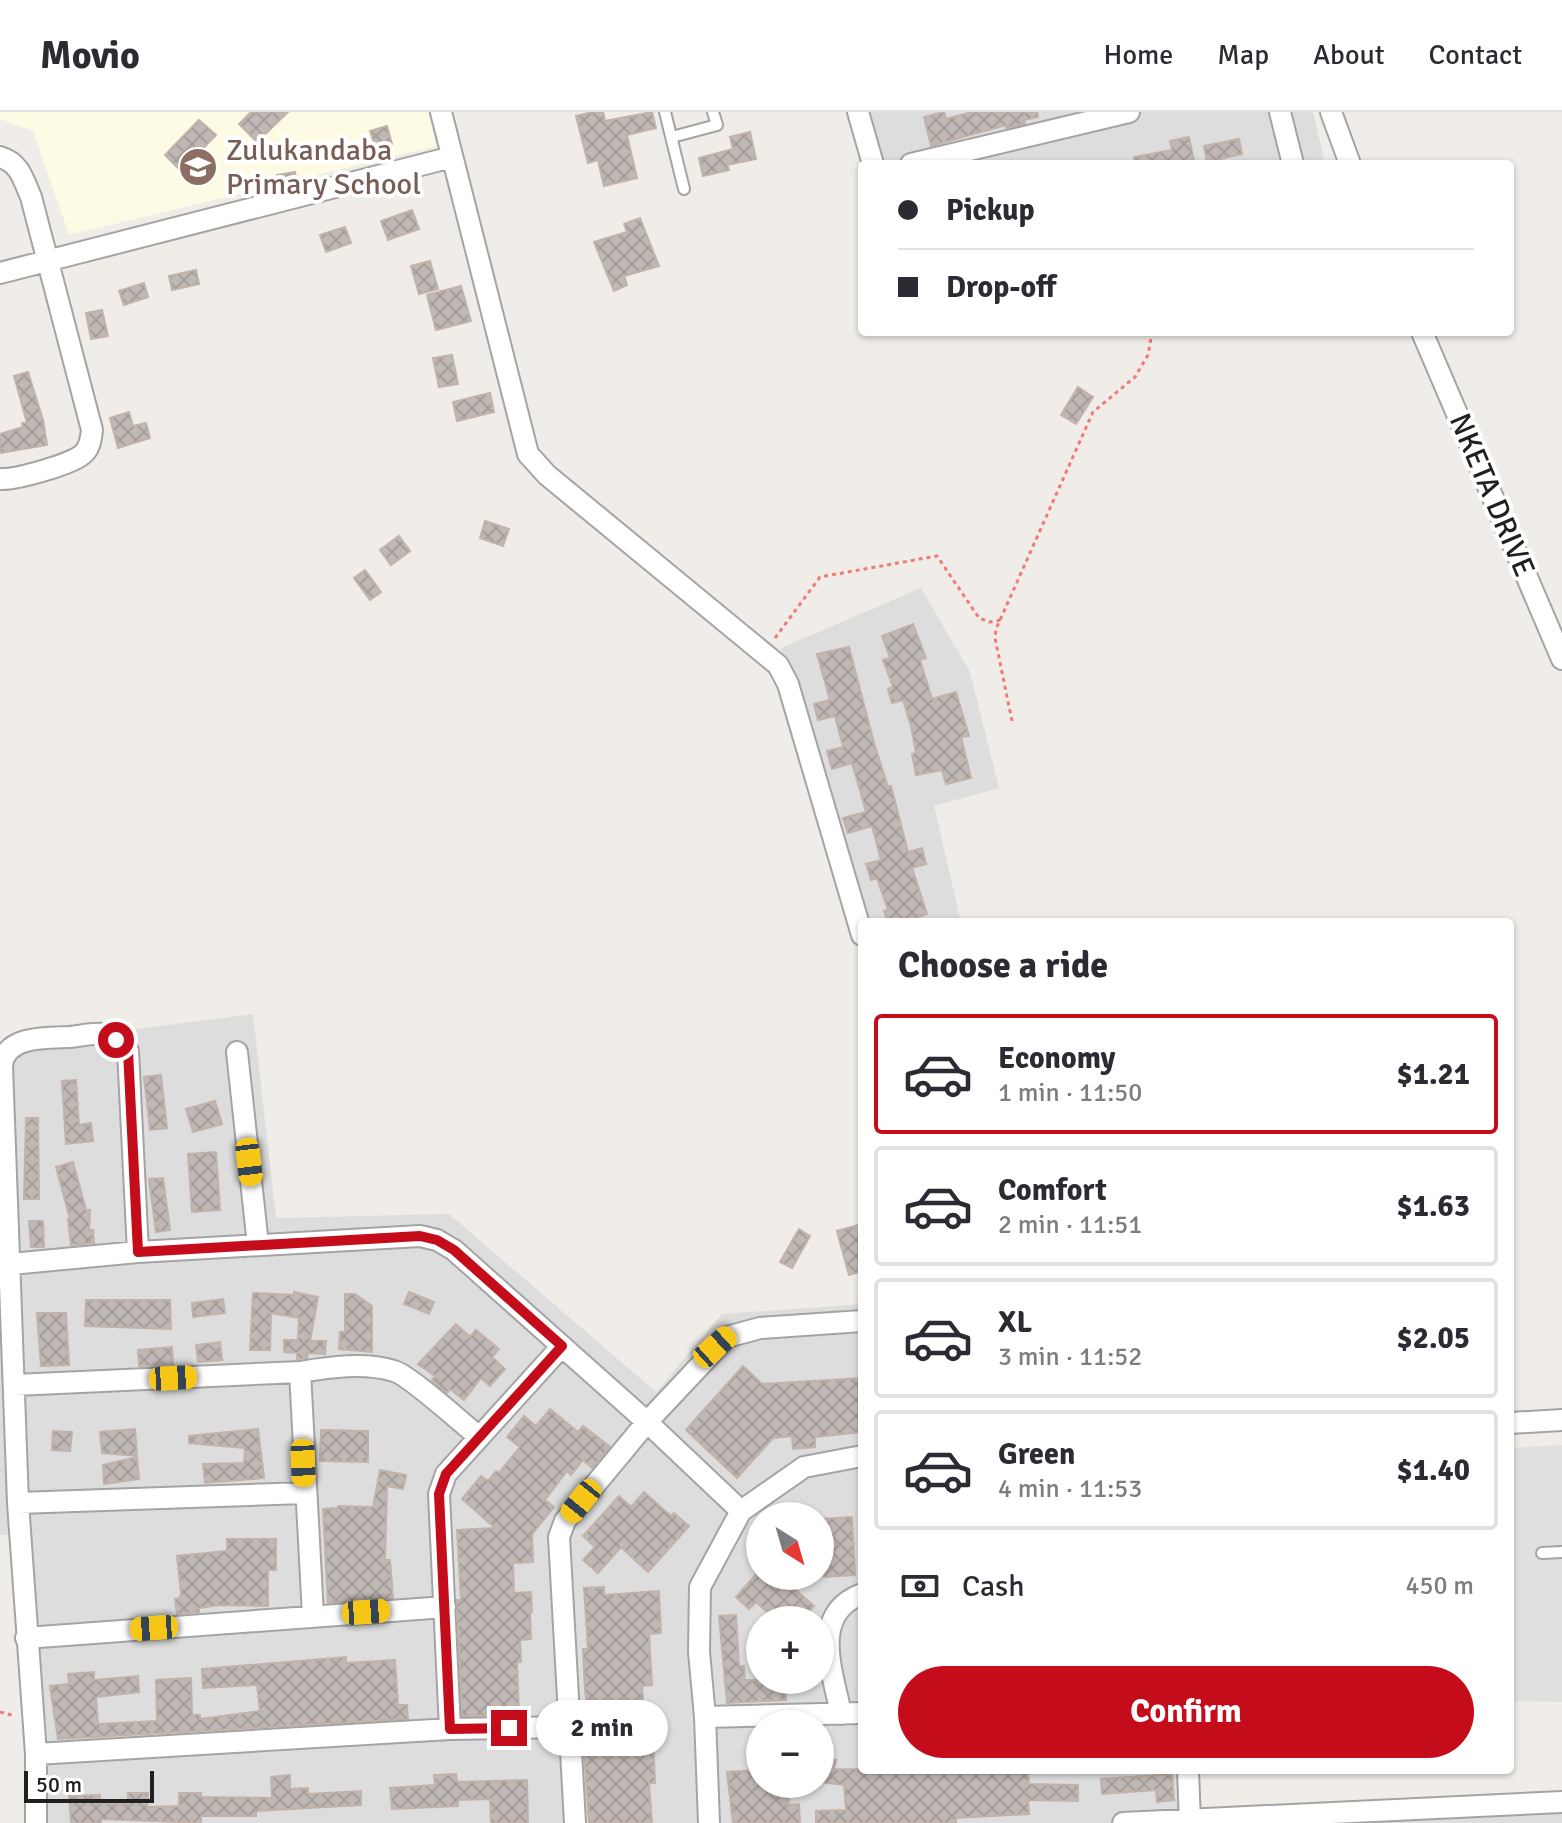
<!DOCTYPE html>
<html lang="en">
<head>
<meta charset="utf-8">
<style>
	body { margin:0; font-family:Signika,sans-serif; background:#f2f2f3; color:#2b2b33; height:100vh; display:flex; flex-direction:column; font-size:30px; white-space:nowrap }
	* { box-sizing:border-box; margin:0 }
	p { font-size:26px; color:#7c7c81 }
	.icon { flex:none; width:44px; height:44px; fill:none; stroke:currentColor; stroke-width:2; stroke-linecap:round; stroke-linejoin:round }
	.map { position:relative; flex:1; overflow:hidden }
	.details { position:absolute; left:858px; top:806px; width:656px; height:856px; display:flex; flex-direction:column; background:#fff; border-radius:8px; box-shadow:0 2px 6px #0004 }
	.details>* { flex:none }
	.hud { position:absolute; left:858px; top:48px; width:656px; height:176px; border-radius:8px; box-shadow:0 2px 6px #0004; display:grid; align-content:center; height:176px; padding:0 40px; background:#fff }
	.needle { width:52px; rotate:143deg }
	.fabs { position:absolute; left:746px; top:1390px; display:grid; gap:16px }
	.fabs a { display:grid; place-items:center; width:88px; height:88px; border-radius:50%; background:#fff; box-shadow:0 2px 6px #0004; font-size:40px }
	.scale { position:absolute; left:24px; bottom:20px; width:130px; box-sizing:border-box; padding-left:8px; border:4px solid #202020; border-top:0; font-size:22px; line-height:28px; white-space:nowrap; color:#202020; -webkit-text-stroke:6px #fff; paint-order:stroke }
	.end { position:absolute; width:36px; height:36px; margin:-18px; border:10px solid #c40c1b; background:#fff; box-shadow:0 0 0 4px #fff }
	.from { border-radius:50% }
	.bubble { position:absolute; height:56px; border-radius:28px; background:#fff; box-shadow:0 2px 6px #0004; font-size:26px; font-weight:700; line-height:56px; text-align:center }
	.car { position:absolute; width:24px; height:48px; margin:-24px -12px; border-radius:10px; box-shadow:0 0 6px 2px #0007; background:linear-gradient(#f5c518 24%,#345 0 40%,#f5c518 0 76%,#345 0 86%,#f5c518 0) }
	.hud b { display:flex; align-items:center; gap:28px; height:76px; font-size:30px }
	.hud b+b { border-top:2px solid #e1e1e2 }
	.hud i { width:20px; height:20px; background:#2b2b33 }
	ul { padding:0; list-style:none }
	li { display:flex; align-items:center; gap:24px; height:120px; margin:0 16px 12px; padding:0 24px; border:4px solid #e1e1e2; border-radius:8px }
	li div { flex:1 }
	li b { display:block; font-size:30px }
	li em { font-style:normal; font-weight:700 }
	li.selected { border-color:#c40c1b }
	li>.icon { width:72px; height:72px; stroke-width:1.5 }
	h2 { padding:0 40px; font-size:36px; line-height:96px }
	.pay { display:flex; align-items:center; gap:20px; height:88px; padding:0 40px; font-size:30px }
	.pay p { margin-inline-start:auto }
	.cta { display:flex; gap:16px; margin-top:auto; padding:16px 40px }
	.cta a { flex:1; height:92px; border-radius:48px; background:#c40c1b; color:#fff; font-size:32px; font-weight:700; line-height:92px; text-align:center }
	header { display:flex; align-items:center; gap:48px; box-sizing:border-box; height:112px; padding:0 40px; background:#fff; border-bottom:2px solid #e1e1e2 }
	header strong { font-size:38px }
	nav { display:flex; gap:44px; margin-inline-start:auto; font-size:28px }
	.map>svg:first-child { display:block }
	.residential { fill:#dedddd; fill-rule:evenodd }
	.education { fill:#fdfbe3 }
	.parking { fill:#e0e0e0 }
	.building { fill:url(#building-cross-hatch); stroke:#c1b2aa; stroke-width:2 }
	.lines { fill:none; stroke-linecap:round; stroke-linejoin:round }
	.service-casing { stroke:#a4a4a4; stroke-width:14 }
	.minor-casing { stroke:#a4a4a4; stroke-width:24 }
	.path { stroke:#f27976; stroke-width:3; stroke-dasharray:4 4; stroke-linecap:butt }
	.service { stroke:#fff; stroke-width:10 }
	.minor { stroke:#fff; stroke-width:20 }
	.route { stroke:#c40c1b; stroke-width:10 }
	.labels { text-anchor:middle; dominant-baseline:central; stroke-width:8; stroke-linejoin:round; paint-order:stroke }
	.education-label { font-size:30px; fill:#785e54; stroke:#fff; text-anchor:start }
	.street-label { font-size:30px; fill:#202020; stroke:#fff }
</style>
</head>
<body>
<header>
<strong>Movio</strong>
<nav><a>Home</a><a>Map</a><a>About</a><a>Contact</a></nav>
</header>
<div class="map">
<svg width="1562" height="1711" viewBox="0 0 1562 1711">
	<defs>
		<pattern id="building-cross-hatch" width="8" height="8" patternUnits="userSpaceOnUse" patternTransform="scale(2)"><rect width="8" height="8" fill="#c0b8b4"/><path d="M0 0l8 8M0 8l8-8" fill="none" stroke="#a59e9a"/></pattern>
	</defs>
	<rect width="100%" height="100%" fill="#f0ece7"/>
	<path class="residential" d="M 857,0 L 1313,0 L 1325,52 L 869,52 Z
		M 921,476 L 970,560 L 999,676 L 934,694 L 961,810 L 862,810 L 862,821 L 781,536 Z
		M 253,902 L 276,1106 L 449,1102 L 656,1280 L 722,1202 L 862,1192 L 862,1658 L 1184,1658 L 1186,1711 L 38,1711 L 24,1422 L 0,1423 L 0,1034 L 6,951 L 29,931 ZM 760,1404 L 820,1404 L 820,1464 L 760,1464 ZM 760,1508 L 820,1508 L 820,1568 L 760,1568 ZM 760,1612 L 820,1612 L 820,1672 L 760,1672 Z
		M 1562,1696 L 1562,1711 L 1226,1711 Z"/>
	<path class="education" d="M 0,0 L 428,0 L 436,34 L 69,123 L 33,19 L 0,7 Z"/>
	<path class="parking" d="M 1562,1333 L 1562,1590 L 1510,1589 L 1510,1336 Z"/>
	<path class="building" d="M 251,0 L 288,0 L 257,30 L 239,12 Z
		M 593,0 L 603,0 L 605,9 L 652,0 L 656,16 L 627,23 L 637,66 L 604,74 L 598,48 L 588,51 L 576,4 Z
		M 944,0 L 946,7 L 972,0 L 1037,0 L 1038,5 L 1024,8 L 1025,12 L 1006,16 L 1006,13 L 931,34 L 924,5 Z
		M 199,8 L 216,23 L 181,59 L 165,43 Z
		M 387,14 L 392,32 L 376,37 L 370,19 Z
		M 750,20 L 756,47 L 727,53 L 729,58 L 703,64 L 699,46 L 733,37 L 730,25 Z
		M 1189,25 L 1194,49 L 1177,52 L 1135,52 L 1134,45 L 1172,38 L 1170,29 Z
		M 1239,27 L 1242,42 L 1207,50 L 1204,34 Z
		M 295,60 L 297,71 L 280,76 L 277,63 Z
		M 412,98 L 419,117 L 388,128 L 381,109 Z
		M 640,106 L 659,154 L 624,164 L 627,173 L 614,179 L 594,130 L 627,120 L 624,112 Z
		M 345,115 L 351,131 L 326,140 L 320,123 Z
		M 430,149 L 438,177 L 419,182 L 411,154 Z
		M 196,158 L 199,172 L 172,178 L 169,164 Z
		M 144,171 L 148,185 L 124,193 L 119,179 Z
		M 461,174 L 471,209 L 436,218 L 427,183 Z
		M 102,198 L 108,224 L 91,227 L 86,201 Z
		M 452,243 L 458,272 L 439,275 L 433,246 Z
		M 28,260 L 43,308 L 47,333 L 0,341 L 0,322 L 23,315 L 22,311 L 27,311 L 14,264 Z
		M 1078,275 L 1093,285 L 1076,312 L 1061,303 Z
		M 490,281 L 494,300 L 457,309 L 453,290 Z
		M 129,300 L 133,314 L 146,311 L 150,326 L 118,336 L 110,306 Z
		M 485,409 L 509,417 L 503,434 L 480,426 Z
		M 399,424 L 410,439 L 391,453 L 380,438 Z
		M 365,458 L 381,480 L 370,488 L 354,466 Z
		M 913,512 L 926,546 L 920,548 L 932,587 L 956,580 L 969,624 L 961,625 L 971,666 L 946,672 L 942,658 L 916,663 L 912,642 L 916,641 L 911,614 L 903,588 L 892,591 L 888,577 L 893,575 L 883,548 L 890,546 L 882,524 Z
		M 849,535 L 874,631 L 888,675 L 891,674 L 908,740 L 922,736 L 926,752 L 912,756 L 927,802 L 903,810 L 888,810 L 884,799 L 888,798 L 877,766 L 871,768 L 866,752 L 881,748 L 872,714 L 848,721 L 843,706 L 866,700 L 861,682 L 852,651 L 832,657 L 827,639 L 843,635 L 835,604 L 818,608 L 814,592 L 830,588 L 817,542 Z
		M 161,963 L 167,1016 L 150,1018 L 144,965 Z
		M 76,968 L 79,1013 L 91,1011 L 93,1029 L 66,1032 L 62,969 Z
		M 215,989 L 222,1012 L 193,1020 L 186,997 Z
		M 26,1006 L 38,1006 L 39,1087 L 24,1087 Z
		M 216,1040 L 220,1098 L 192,1100 L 188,1042 Z
		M 73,1050 L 86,1098 L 90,1098 L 89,1118 L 93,1118 L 94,1131 L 71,1133 L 68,1107 L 70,1107 L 56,1055 Z
		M 163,1066 L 170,1118 L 156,1120 L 149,1067 Z
		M 29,1109 L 43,1109 L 44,1135 L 31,1135 Z
		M 862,1112 L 862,1159 L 849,1163 L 837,1119 Z
		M 799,1117 L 810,1124 L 792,1156 L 780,1150 Z
		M 294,1180 L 318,1185 L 310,1229 L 326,1229 L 325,1242 L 308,1241 L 307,1246 L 297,1247 L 297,1241 L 284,1240 L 284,1228 L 298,1228 L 299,1206 L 271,1201 L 270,1238 L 250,1238 L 253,1181 L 294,1183 Z
		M 409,1180 L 434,1190 L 429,1202 L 404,1192 Z
		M 345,1182 L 355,1182 L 372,1194 L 372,1240 L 339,1237 L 340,1220 L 345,1220 Z
		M 223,1187 L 225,1201 L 193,1205 L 192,1191 Z
		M 86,1188 L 170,1188 L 171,1217 L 85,1214 Z
		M 37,1201 L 66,1201 L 69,1253 L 41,1254 Z
		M 456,1212 L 470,1225 L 476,1218 L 499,1237 L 492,1245 L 505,1257 L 490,1274 L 481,1266 L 464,1288 L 450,1277 L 447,1281 L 432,1268 L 435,1264 L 418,1252 Z
		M 220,1230 L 222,1248 L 198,1250 L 196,1233 Z
		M 172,1235 L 173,1252 L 139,1254 L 138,1238 Z
		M 743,1254 L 762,1272 L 862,1266 L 862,1320 L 815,1325 L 815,1335 L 793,1337 L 792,1324 L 773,1326 L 737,1366 L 686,1318 Z
		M 550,1297 L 578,1320 L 583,1314 L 610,1335 L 592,1356 L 583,1348 L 571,1363 L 567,1359 L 545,1388 L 554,1395 L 532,1422 L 533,1450 L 513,1451 L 514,1481 L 531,1480 L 532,1500 L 530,1500 L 531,1527 L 520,1528 L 521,1550 L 517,1550 L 519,1603 L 462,1604 L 457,1488 L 461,1488 L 457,1418 L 495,1416 L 462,1387 L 481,1364 L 488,1369 L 496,1359 L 499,1361 L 520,1335 L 507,1325 L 524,1304 L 536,1314 Z
		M 135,1317 L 137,1344 L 102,1341 L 100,1320 Z
		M 258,1317 L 264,1366 L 205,1371 L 203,1352 L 244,1351 L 245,1336 L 189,1331 L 189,1324 Z
		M 321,1318 L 368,1319 L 368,1350 L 320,1349 Z
		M 53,1319 L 72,1320 L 70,1339 L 52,1338 Z
		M 137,1345 L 139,1367 L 104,1372 L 103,1353 Z
		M 380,1358 L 406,1363 L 403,1377 L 387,1374 L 385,1448 L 390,1448 L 393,1486 L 328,1491 L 323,1397 L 338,1396 L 338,1394 L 373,1395 Z
		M 644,1380 L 671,1404 L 674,1401 L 689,1414 L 648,1460 L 621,1435 L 598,1461 L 583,1448 L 595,1435 L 583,1424 L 619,1384 L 631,1395 Z
		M 852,1405 L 855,1463 L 824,1465 L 820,1407 Z
		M 227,1427 L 276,1427 L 276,1458 L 268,1458 L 268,1494 L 220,1493 L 199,1496 L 199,1500 L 177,1502 L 175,1487 L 180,1486 L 181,1481 L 177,1444 L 227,1439 Z
		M 758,1460 L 760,1464 L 780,1464 L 814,1494 L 802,1508 L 776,1508 L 756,1490 L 749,1497 L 736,1485 Z
		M 604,1475 L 604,1483 L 659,1479 L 661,1521 L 649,1522 L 652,1573 L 642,1574 L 644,1601 L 655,1600 L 657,1624 L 653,1624 L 655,1671 L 649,1671 L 652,1711 L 589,1711 L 584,1639 L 594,1639 L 585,1579 L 583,1537 L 588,1537 L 584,1476 Z
		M 736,1503 L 739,1554 L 744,1554 L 745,1568 L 785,1568 L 786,1588 L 727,1591 L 719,1504 Z
		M 346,1545 L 346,1551 L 395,1548 L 398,1593 L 407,1593 L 408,1607 L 58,1627 L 50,1574 L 69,1572 L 68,1562 L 94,1560 L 94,1568 L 138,1564 L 139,1580 L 96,1585 L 98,1612 L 157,1609 L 156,1568 L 191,1566 L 192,1603 L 200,1603 L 200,1607 L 260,1599 L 257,1573 L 203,1576 L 202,1557 Z
		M 820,1646 L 836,1648 L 834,1657 L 1028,1658 L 1029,1672 L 1078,1673 L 1078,1689 L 1028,1688 L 1029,1702 L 956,1706 L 956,1711 L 816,1711 L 816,1699 L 846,1698 L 844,1673 L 820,1670 Z
		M 760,1658 L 760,1672 L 791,1672 L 788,1693 L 799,1692 L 800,1711 L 733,1711 L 727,1660 Z
		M 456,1662 L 457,1670 L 527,1668 L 528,1711 L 491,1711 L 490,1687 L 458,1688 L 458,1694 L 392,1697 L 390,1676 L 435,1673 L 434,1663 Z
		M 1172,1662 L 1174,1688 L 1157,1690 L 1156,1678 L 1102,1682 L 1101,1667 Z
		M 290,1663 L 290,1677 L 308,1676 L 308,1682 L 361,1679 L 361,1693 L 256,1699 L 256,1704 L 201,1704 L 201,1711 L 101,1707 L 101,1711 L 71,1711 L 69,1684 L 100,1683 L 100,1691 L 128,1692 L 128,1681 L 148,1681 L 147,1695 L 179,1694 L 179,1681 L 201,1681 L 201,1685 L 272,1686 L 271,1665 Z"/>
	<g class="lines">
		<g class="service-casing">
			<path id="service" d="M 665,0 L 684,77
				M 672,25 L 717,13 L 713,0
				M 1542,1441 L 1562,1440"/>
		</g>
		<g class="minor-casing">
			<path id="minor" d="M 441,0 L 528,342 L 547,363 L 778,553 L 788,572 L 862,823
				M 858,0 L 873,52
				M 1280,0 L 1293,52
				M 1331,0 L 1350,52
				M 0,45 C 20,51 23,67 31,85 L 92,318 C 91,327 90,335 84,341 C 74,352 15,368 0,367
				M 911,52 L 1129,0
				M 0,161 L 452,45
				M 1422,220 L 1562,547
				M 237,940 L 258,1133
				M 11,1152 L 138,1140 L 420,1124 L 437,1128 L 454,1138 L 647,1310 L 741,1399
				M 300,1260 L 313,1504
				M 15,1273 L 300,1260 C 330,1255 364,1250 394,1259 C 409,1263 463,1312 479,1325
				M 1510,1311 L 1562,1308
				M 18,1391 L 305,1381
				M 26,1526 L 445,1495
				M 841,1602 C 833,1560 809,1502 862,1482
				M 705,1605 L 862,1601
				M 450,1617 L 439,1382 L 446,1362 L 562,1234
				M 36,1642 L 450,1617 L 569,1615
				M 1188,1658 L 1190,1711
				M 36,1711 L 36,1642 L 18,1391 L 2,954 C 5,923 47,926 70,925 C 80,924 92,921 101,922 C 112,924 120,932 128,939 L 138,1140
				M 575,1711 L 559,1425 L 565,1409 L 647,1310 L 727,1225 L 760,1216 L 862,1209
				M 709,1711 L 705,1605 L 699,1540 L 700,1475 L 741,1399 L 804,1355 L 862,1344
				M 1123,1711 L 1562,1690"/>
		</g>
		<path class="path" d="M 775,526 L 820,465 L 937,444 L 979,506 L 989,510 L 1001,508
			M 1012,609 L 995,526 L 996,517 L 1093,300 L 1135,265 L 1148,243 L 1152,220
			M 0,1600 L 15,1604"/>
		<use href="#service" class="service"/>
		<use href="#minor" class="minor"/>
	</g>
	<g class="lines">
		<path class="route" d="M 116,928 L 128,939 L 138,1140 L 420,1124 L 437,1128 L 454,1138 L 562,1234 L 446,1362 L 439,1382 L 450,1617 L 509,1616"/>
	</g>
	<defs>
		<g id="school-disc" transform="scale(2)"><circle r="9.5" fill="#8d6e63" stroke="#fff"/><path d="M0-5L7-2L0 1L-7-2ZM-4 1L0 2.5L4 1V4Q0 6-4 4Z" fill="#fff"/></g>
	</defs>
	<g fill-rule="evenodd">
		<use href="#school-disc" x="198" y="55"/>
	</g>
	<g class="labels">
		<g class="education-label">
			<text x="226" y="38">Zulukandaba<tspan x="226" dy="34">Primary School</tspan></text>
		</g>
		<g class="street-label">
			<text transform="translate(1492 383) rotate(67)">NKETA DRIVE</text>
		</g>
	</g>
</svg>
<div class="fabs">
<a><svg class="needle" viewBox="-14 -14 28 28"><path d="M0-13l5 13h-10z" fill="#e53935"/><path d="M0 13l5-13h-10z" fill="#7c7c81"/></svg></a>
<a>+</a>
<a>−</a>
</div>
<div class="scale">50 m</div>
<i class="end from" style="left:116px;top:928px"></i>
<i class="end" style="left:509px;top:1616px"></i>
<div class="bubble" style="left:536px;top:1588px;width:132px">2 min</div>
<i class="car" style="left:249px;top:1050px;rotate:173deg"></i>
<i class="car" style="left:715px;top:1235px;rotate:48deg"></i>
<i class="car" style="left:173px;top:1266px;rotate:87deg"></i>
<i class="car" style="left:303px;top:1351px;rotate:178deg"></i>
<i class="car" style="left:581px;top:1389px;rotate:219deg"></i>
<i class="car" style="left:366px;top:1500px;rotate:86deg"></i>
<i class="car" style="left:154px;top:1516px;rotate:266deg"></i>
<div class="hud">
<b><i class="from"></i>Pickup</b>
<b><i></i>Drop-off</b>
</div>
<section class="details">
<h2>Choose a ride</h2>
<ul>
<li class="selected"><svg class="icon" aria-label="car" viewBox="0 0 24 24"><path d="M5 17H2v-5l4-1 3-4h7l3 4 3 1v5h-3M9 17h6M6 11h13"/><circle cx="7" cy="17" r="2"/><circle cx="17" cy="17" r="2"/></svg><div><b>Economy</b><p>1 min · 11:50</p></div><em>$1.21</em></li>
<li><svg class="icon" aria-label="car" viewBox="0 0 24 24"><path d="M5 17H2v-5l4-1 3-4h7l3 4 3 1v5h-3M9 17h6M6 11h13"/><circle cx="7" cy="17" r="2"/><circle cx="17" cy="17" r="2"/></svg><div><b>Comfort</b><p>2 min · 11:51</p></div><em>$1.63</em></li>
<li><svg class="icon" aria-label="car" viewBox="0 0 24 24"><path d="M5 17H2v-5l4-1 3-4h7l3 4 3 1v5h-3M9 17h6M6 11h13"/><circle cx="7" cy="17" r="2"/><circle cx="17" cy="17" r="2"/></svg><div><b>XL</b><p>3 min · 11:52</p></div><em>$2.05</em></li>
<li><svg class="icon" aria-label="car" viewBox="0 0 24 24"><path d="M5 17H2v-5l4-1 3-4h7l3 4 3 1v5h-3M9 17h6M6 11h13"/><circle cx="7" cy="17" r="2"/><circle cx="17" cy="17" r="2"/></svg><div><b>Green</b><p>4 min · 11:53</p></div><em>$1.40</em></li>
</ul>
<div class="pay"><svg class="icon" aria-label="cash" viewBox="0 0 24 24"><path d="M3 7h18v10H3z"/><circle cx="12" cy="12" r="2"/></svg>Cash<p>450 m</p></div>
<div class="cta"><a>Confirm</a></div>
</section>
</div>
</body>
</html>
